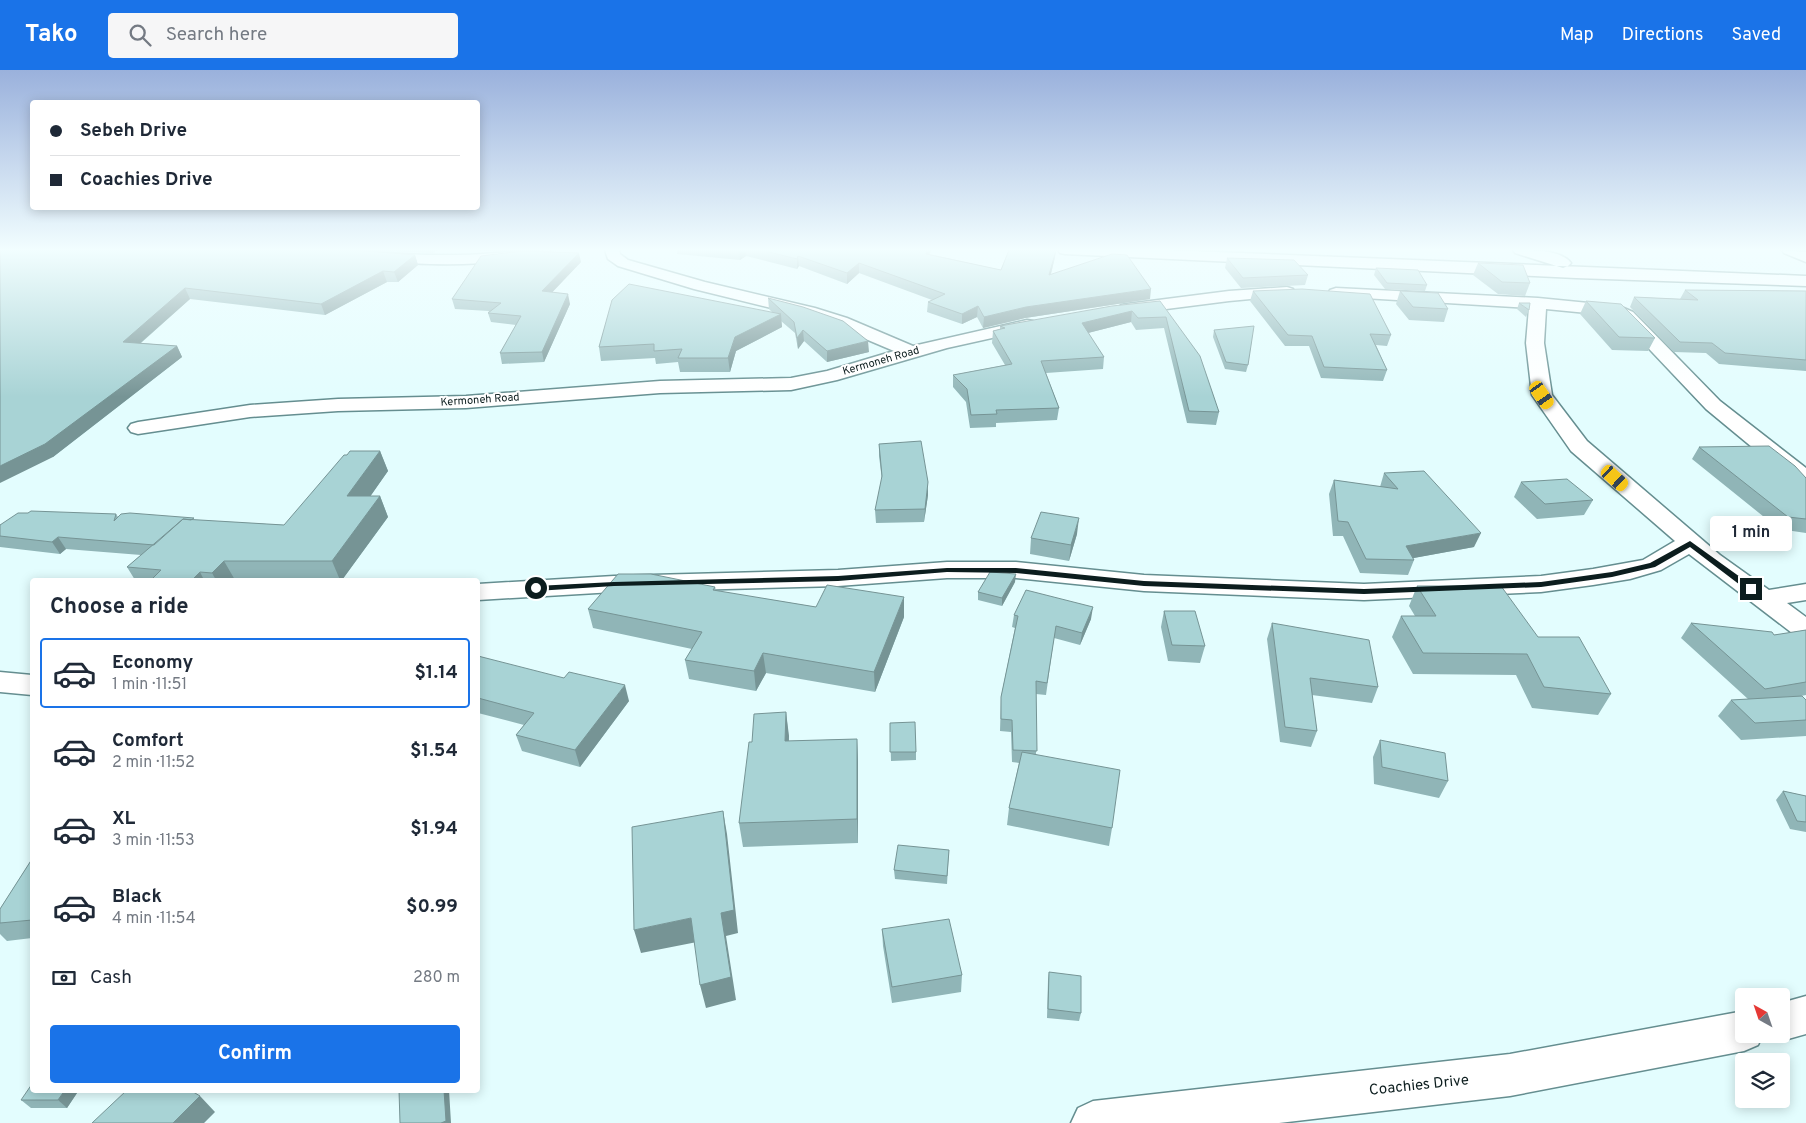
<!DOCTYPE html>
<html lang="en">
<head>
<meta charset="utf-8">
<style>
	body { margin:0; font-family:Overpass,sans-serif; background:#f6f6f7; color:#1f2937; height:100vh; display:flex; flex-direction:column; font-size:19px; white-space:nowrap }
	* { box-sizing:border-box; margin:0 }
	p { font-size:16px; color:#747a83 }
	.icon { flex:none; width:28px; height:28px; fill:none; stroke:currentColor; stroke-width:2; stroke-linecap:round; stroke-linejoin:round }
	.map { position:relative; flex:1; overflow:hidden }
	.details { position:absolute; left:30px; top:508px; width:450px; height:515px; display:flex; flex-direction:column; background:#fff; border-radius:5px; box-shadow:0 2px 12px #0003 }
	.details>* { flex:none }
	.banner { position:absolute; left:30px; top:30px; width:450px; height:110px; border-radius:5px; box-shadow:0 2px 12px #0003; display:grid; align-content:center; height:110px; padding:0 20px; background:#fff }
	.needle { width:32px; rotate:320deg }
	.fabs { position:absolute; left:1735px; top:918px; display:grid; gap:10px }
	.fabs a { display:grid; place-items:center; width:55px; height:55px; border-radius:5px; background:#fff; box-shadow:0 2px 12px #0003; font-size:25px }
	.end { position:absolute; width:22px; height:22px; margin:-11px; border:6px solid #0c1d1e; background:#fff; box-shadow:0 0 0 2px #fff }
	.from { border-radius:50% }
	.bubble { position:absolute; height:35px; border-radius:5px; background:#fff; box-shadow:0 2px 12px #0003; font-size:16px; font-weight:700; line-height:35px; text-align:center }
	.car { position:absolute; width:15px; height:30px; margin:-15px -8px; border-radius:6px; box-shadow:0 0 4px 1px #0007; background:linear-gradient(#f5c518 24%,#345 0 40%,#f5c518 0 76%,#345 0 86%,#f5c518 0) }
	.banner b { display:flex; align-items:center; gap:18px; height:48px; font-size:19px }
	.banner b+b { border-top:1px solid #e0e1e3 }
	.banner i { width:12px; height:12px; background:#1f2937 }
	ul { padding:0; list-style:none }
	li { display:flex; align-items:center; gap:15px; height:70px; margin:0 10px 8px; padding:0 10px; border:2px solid transparent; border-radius:5px }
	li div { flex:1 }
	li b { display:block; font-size:19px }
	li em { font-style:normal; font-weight:700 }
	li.active { border-color:#1a73e8 }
	li>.icon { width:45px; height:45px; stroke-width:1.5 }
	h2 { padding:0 20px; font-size:22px; line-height:60px }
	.pay { display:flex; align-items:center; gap:12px; height:55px; padding:0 20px; font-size:19px }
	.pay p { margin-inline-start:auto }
	.button { display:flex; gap:10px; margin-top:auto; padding:10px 20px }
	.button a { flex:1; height:58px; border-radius:5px; background:#1a73e8; color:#fff; font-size:20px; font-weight:700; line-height:58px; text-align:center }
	header { display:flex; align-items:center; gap:30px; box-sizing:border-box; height:70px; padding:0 25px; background:#1a73e8; color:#fff }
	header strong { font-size:24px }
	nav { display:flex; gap:28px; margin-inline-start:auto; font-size:18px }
	.search { width:350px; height:45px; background:#f6f6f7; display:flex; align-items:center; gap:12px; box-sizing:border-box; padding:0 18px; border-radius:5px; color:#747a83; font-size:19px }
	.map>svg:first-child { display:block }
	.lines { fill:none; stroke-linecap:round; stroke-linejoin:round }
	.minor-casing { stroke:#658e90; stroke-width:3 }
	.minor { fill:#fff; fill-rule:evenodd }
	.wall { fill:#90b5b7 }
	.shaded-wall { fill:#769495 }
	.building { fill:#a8d3d5; stroke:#769495 }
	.route { fill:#0c1d1e }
	.labels { text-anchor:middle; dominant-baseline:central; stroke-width:4; stroke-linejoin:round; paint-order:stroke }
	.far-street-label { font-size:11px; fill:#0c1d1e; stroke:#fff }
	.near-street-label { font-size:15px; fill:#0c1d1e; stroke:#fff }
</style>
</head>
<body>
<header>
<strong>Tako</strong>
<div class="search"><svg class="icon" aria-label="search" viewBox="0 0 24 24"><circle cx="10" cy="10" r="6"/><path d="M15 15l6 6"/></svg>Search here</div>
<nav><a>Map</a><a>Directions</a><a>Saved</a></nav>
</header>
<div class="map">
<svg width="1806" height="1053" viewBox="0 0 1806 1053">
	<rect width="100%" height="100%" fill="#e3fdfe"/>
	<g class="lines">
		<g class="minor-casing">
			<path id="minor" d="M 306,180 C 356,180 405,186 455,185 C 488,185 519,180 551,180 L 549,183 C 472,202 391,193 313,184 L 308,183 Z
				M 605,180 L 619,180 L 620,184 L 628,190 L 705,212 L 815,238 L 847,248 L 913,276 L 1027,250 L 1033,251 L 1036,255 L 1033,259 L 947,278 L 837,310 L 791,320 L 660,323 L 466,338 L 338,341 L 250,347 L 138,364 L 131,362 L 128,358 L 131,354 L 138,352 L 250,335 L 338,329 L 466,326 L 660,311 L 791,308 L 827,301 L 894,281 L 835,256 L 804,246 L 694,219 L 618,196 L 608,189 Z
				M 1058,180 L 1167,180 L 1806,206 L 1806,216 L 1576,208 L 1065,184 L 1060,183 Z
				M 1513,180 C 1528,180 1561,179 1571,193 L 1568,196 L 1563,198 L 1515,183 Z
				M 1782,180 L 1806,182 L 1806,192 L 1784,183 Z
				M 1287,217 L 1293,219 L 1295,222 L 1293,225 L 1229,231 L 1127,244 L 1121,243 L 1119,239 L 1121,235 L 1127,234 L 1229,221 Z
				M 1336,218 L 1538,228 L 1619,236 L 1633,242 L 1720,331 L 1806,398 L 1806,413 L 1788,407 L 1706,339 L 1618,246 L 1546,239 L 1544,273 L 1552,325 L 1587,371 L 1720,485 L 1769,520 L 1806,514 L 1806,530 L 1787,533 L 1806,547 L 1806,569 L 1796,566 L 1689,484 L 1661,500 L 1630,509 L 1593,515 L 1541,522 L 1364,530 L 1144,521 L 1016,508 L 947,508 L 838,516 L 614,522 L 478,530 L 478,514 L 614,506 L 838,500 L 947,492 L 1016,492 L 1144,505 L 1364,514 L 1541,506 L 1593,499 L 1643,490 L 1675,471 L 1571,381 L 1532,325 L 1526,273 L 1529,238 L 1330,226 L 1328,223 L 1330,220 Z
				M 0,602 L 32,605 L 32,625 L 0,622 Z
				M 1806,926 L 1806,964 L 1781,971 L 1767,966 L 1766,964 L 1781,964 L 1781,933 Z
				M 1744,941 L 1744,964 L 1763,964 L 1758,975 L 1744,981 L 1510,1026 L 1279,1053 L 1071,1053 L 1078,1038 L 1093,1031 L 1510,984 Z"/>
		</g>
		<use href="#minor" class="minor"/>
	</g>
	<path class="wall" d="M 0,180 L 415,185 L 418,195 L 398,212 L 387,212 L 325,245 L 190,229 L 141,273 L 177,276 L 182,287 L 53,387 Z
		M 364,180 L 437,180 L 433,183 Z
		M 477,180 L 516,180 L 492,181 Z
		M 677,180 L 931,180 L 929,184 L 1001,200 L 1009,180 L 1056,180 L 1055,187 L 1051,204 L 1150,229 L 1025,248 L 983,258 L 977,247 L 962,254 L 927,242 L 928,232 L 932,230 L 859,203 L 847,214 L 799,196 L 797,199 L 746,186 L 740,190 L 677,184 Z
		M 1227,188 L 1308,205 L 1305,215 L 1241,218 L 1225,198 Z
		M 581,192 L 552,222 L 570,234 L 544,292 L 502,294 L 500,283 L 516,255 L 491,252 L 488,243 L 489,241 L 455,239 L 452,229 Z
		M 1478,193 L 1530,213 L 1525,226 L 1498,224 L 1473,205 Z
		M 1376,198 L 1427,215 L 1425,221 L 1385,219 L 1374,205 Z
		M 1685,220 L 1806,221 L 1806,301 L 1719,294 L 1706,283 L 1674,282 L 1630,237 L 1634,227 L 1680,229 Z
		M 1253,221 L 1391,265 L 1387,276 L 1376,275 L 1387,300 L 1383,311 L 1321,308 L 1309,276 L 1285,276 L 1250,231 Z
		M 1400,221 L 1448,239 L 1444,252 L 1409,250 L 1396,234 Z
		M 768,228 L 869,282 L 827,292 L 804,271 L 798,279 L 795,263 L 781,251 L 782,257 L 736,281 L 730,302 L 680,302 L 678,292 L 656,294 L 655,288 L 601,291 L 599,277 L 772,242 L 769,239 Z
		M 1160,231 L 1219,342 L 1216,355 L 1187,353 L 1164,258 L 1136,260 L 1131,252 L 1088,263 L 1104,287 L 1103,299 L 1046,303 L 1059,338 L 1057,350 L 996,353 L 996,357 L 970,358 L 966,332 L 953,317 L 953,305 L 1005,295 L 992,273 L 993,261 L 1000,259 L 1000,256 Z
		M 1586,231 L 1655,268 L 1648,281 L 1612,280 L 1580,244 Z
		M 1519,233 L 1529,240 L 1526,247 L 1517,239 Z
		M 1214,260 L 1248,295 L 1246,302 L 1225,299 L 1213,267 Z
		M 879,374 L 928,425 L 924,452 L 876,453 L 875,440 L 882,410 L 879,386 Z
		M 1699,377 L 1806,408 L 1806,463 L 1779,459 L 1692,389 Z
		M 380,381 L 388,401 L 370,426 L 380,426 L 388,447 L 342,510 L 135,510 L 127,497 L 141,485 L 66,479 L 60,484 L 0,477 L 0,455 L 28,443 L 116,444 L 118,447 L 195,450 L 284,455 Z
		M 1384,403 L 1474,477 L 1413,488 L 1414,490 L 1408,505 L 1360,503 L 1343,466 L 1333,466 L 1329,424 L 1334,410 L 1380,417 Z
		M 1521,412 L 1593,430 L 1584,445 L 1537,449 L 1514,427 Z
		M 1077,464 L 1069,491 L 1030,484 L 1031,468 Z
		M 1015,512 L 1002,536 L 978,530 L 978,522 Z
		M 1417,516 L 1538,567 L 1611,624 L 1598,645 L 1532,638 L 1516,605 L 1413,604 L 1392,567 L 1401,546 L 1415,546 L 1409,536 Z
		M 715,517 L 716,521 L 816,537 L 904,547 L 875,622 L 766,603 L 756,621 L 689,609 L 685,590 L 692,579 L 593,558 L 588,539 Z
		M 1164,541 L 1205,576 L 1200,593 L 1168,591 L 1161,557 Z
		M 1014,545 L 1091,549 L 1080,575 L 1054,568 L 1046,625 L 1036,624 L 1036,684 L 1112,758 L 1109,776 L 1007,755 L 1009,738 L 1019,693 L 1012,692 L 1011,662 L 1000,661 L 1001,627 L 1015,558 L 1012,557 Z
		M 1272,553 L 1378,617 L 1372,633 L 1312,625 L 1317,661 L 1311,677 L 1280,672 L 1267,569 Z
		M 1691,553 L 1774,565 L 1806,560 L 1806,625 L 1801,626 L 1806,630 L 1806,666 L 1741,670 L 1718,646 L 1731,630 L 1748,629 L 1681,568 Z
		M 478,586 L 629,631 L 580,697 L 522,681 L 516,665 L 524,655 L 478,643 Z
		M 786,642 L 789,671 L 857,669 L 858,693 L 858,773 L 743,777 L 739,753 L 752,672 Z
		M 890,653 L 916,682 L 916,690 L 891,691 Z
		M 1380,670 L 1448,711 L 1439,728 L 1374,714 L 1373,687 Z
		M 1783,721 L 1806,726 L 1806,762 L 1790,759 L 1776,730 Z
		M 949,780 L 947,814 L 895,809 L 894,800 Z
		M 32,789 L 32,868 L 7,871 L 0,864 L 0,839 Z
		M 882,859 L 962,905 L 961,922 L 892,933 L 883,876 Z
		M 1049,902 L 1081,943 L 1079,951 L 1047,948 L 1048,910 Z
		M 79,1020 L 67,1038 L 31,1038 L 21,1030 Z"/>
	<path class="shaded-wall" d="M 740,180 L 745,180 L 746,186 L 740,190 L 739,181 Z
		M 927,180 L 931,180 L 926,193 L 926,184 Z
		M 1056,180 L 1055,187 L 1048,215 L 1049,205 Z
		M 579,183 L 581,192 L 544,231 L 542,221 Z
		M 415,185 L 418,195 L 398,212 L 394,202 Z
		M 798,186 L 799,196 L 797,199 L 797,189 Z
		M 859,193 L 859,203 L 847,214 L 847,203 Z
		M 383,201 L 387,212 L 325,245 L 321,234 Z
		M 185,218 L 190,229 L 129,283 L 123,272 Z
		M 1151,219 L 1150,229 L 1025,248 L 983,258 L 984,247 L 1026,237 Z
		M 568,224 L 570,234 L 544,292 L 542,282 Z
		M 978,236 L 977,247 L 962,254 L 962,244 Z
		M 1132,241 L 1131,252 L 1080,265 L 1082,253 Z
		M 781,244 L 782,257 L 736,281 L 730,302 L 728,288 L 735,267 Z
		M 803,260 L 804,271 L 798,279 L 797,268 Z
		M 868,271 L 869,282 L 827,292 L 827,281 Z
		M 177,276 L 182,287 L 53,387 L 0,413 L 0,396 Z
		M 380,381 L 388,401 L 356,447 L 347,426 Z
		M 928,412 L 928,425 L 924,452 L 925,439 Z
		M 380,426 L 388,447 L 342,510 L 340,510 L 332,491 Z
		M 1079,448 L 1077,464 L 1069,491 L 1071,475 Z
		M 1481,463 L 1474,477 L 1403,490 L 1406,476 Z
		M 58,467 L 66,479 L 60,484 L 52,472 Z
		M 224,491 L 235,510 L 216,510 L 212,503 Z
		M 200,502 L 204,510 L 192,510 Z
		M 1016,504 L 1015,512 L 1002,536 L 1002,528 Z
		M 904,527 L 904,547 L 875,622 L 874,602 Z
		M 1093,537 L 1091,549 L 1080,575 L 1082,563 Z
		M 763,583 L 766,603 L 756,621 L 754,601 Z
		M 625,615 L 629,631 L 580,697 L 575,680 Z
		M 786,642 L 789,666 L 788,695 L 785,671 Z
		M 857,669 L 858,693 L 858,773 L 857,749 Z
		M 723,741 L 727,764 L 738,863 L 726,866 L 736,930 L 706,938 L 700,915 L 721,843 Z
		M 691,848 L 697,872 L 641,883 L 634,860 Z
		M 65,1020 L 79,1020 L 67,1038 L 58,1030 Z
		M 444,1020 L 449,1020 L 451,1053 L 441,1053 Z
		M 200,1026 L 215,1042 L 204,1053 L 173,1053 Z"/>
	<path class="building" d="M 0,180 L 353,180 L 415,185 L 394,202 L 383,201 L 321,234 L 185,218 L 123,272 L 177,276 L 45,374 L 0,396 Z
		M 761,180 L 927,180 L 926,184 L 1001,200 L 1009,180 L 1056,180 L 1049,205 L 1112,184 L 1127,185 L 1151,219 L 1026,237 L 984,247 L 978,236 L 962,244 L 928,232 L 945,224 L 859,193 L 847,203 L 798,186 L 797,189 Z
		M 522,181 L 579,183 L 542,221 L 568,224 L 542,282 L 500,283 L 521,246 L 488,243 L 501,233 L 452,229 L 481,186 Z
		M 1227,188 L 1294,190 L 1308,205 L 1243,208 Z
		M 1478,193 L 1523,195 L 1530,213 L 1502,212 Z
		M 1376,198 L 1418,200 L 1427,215 L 1387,213 Z
		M 629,214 L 781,244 L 735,267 L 728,288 L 678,288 L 682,279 L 654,281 L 654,274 L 599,277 L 612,230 Z
		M 1302,219 L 1370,224 L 1391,265 L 1370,264 L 1387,300 L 1324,297 L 1312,266 L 1288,265 L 1253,221 Z
		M 1685,220 L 1806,221 L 1806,290 L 1725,283 L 1712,273 L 1680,272 L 1634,227 L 1698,230 Z
		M 1400,221 L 1438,223 L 1448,239 L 1413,237 Z
		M 768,228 L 803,237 L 843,251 L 868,271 L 827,281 L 803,260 L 797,268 L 794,252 Z
		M 1160,231 L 1200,286 L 1219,342 L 1189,341 L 1166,247 L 1138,248 L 1132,241 L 1082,253 L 1104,287 L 1041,291 L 1059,338 L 996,340 L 997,344 L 971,345 L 967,319 L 953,305 L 1012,294 L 993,261 L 1005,258 L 1000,256 L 1112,236 Z
		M 1586,231 L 1621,234 L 1655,268 L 1619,267 Z
		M 1519,233 L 1530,233 L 1529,240 Z
		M 1254,256 L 1248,295 L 1226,292 L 1214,260 Z
		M 921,371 L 928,412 L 925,439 L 875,440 L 882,406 L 879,374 Z
		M 1769,376 L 1795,396 L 1806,408 L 1806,449 L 1788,447 L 1699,377 Z
		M 350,381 L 380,381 L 347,426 L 380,426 L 332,491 L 224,491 L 212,503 L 200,502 L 192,510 L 151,510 L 161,500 L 127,497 L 183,449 L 284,455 L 344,385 L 347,385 Z
		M 1424,401 L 1481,463 L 1406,476 L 1414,490 L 1366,489 L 1348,452 L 1338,451 L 1334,410 L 1398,419 L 1384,403 Z
		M 1567,409 L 1593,430 L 1545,434 L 1521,412 Z
		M 31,441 L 116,444 L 114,451 L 121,444 L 130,443 L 194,448 L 191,450 L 183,449 L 154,475 L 58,467 L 52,472 L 0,466 L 0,455 L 18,443 L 28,443 Z
		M 1041,442 L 1079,448 L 1071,475 L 1031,468 Z
		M 990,502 L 1016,504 L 1002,528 L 978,522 Z
		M 618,504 L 651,504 L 715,517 L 713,520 L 816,537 L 827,515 L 904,527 L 874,602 L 763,583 L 754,601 L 685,590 L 702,562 L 588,539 Z
		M 1417,516 L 1501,516 L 1538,567 L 1579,567 L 1611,624 L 1544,617 L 1527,584 L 1423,583 L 1401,546 L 1436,546 Z
		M 1026,520 L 1093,537 L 1082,563 L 1056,556 L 1047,613 L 1036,611 L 1037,681 L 1013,680 L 1012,650 L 1001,649 L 1001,627 L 1018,546 L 1014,545 Z
		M 1164,541 L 1195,541 L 1205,576 L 1172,575 Z
		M 1272,553 L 1369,570 L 1378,617 L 1310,608 L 1317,661 L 1285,657 Z
		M 1691,553 L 1772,562 L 1774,565 L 1806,560 L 1806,612 L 1765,619 Z
		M 478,586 L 564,608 L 569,602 L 625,615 L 575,680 L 516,665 L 534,643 L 478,628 Z
		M 1802,626 L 1806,630 L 1806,650 L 1755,653 L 1731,630 Z
		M 786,642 L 785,671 L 857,669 L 857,749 L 739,753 L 749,672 L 752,672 L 754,644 Z
		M 915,652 L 916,682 L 890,682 L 890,653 Z
		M 1380,670 L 1445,683 L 1448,711 L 1382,697 Z
		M 1022,682 L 1120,700 L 1112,758 L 1009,738 Z
		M 1783,721 L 1806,726 L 1806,752 L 1797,751 Z
		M 723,741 L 734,840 L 721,843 L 731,907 L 700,915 L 691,848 L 634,860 L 632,757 Z
		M 898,775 L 949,780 L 947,806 L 894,800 Z
		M 32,789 L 32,850 L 0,853 L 0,839 Z
		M 949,849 L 962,905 L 892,917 L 882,859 Z
		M 1049,902 L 1081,906 L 1081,943 L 1048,939 Z
		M 32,1014 L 32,1020 L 65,1020 L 58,1030 L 21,1030 Z
		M 127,1020 L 190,1020 L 200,1026 L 173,1053 L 92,1053 Z
		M 399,1020 L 444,1020 L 446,1051 L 441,1053 L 400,1053 Z"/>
	<linearGradient id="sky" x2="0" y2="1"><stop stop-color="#9ab1dc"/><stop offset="0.55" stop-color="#f2feff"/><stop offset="1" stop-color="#f2feff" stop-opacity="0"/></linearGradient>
	<rect width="1806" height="327" fill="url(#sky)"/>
	<path class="route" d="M 1690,471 L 1754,517 L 1754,521 L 1748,521 L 1690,477 L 1655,497 L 1612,507 L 1541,517 L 1364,524 L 1144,516 L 1016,503 L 947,502 L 838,511 L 614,516 L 536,521 L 532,518 L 536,516 L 614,512 L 838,506 L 947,498 L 1016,498 L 1144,511 L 1364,519 L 1541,512 L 1612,502 L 1650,493 Z"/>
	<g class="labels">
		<g class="far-street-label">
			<text transform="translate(881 291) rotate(-16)">Kermoneh Road</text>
			<text transform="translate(480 330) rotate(-4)">Kermoneh Road</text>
		</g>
		<g class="near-street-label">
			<text transform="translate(1419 1016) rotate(-6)">Coachies Drive</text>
		</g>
	</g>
</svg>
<div class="fabs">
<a><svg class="needle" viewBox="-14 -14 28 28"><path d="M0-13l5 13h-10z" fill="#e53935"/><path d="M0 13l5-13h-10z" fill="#747a83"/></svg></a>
<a><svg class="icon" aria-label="layers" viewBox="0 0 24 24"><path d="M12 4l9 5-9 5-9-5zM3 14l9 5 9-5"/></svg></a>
</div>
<i class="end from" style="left:536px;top:518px"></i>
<i class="end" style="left:1751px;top:519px"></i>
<div class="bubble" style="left:1710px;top:446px;width:82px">1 min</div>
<i class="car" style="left:1542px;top:325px;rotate:145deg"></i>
<i class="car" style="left:1615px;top:408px;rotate:132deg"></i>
<div class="banner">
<b><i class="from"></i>Sebeh Drive</b>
<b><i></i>Coachies Drive</b>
</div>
<section class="details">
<h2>Choose a ride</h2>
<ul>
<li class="active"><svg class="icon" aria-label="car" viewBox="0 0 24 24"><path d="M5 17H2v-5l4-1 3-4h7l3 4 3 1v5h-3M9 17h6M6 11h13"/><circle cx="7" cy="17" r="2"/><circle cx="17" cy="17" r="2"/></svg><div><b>Economy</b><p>1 min · 11:51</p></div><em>$1.14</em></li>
<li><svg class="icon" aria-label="car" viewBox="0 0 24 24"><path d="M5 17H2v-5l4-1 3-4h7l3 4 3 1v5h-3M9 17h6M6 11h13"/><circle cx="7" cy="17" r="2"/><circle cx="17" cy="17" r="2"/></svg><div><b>Comfort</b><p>2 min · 11:52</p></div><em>$1.54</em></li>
<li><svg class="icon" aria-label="car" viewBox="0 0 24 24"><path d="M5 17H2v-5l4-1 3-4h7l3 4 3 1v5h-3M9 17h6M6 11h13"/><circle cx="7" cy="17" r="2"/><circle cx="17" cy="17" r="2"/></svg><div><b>XL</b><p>3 min · 11:53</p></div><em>$1.94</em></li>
<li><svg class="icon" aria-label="car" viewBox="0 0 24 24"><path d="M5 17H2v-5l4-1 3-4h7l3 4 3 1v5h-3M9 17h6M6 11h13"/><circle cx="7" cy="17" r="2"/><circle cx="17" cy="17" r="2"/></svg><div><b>Black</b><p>4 min · 11:54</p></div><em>$0.99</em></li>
</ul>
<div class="pay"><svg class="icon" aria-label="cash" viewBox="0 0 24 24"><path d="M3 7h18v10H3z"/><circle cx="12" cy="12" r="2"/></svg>Cash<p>280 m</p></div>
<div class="button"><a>Confirm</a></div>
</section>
</div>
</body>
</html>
